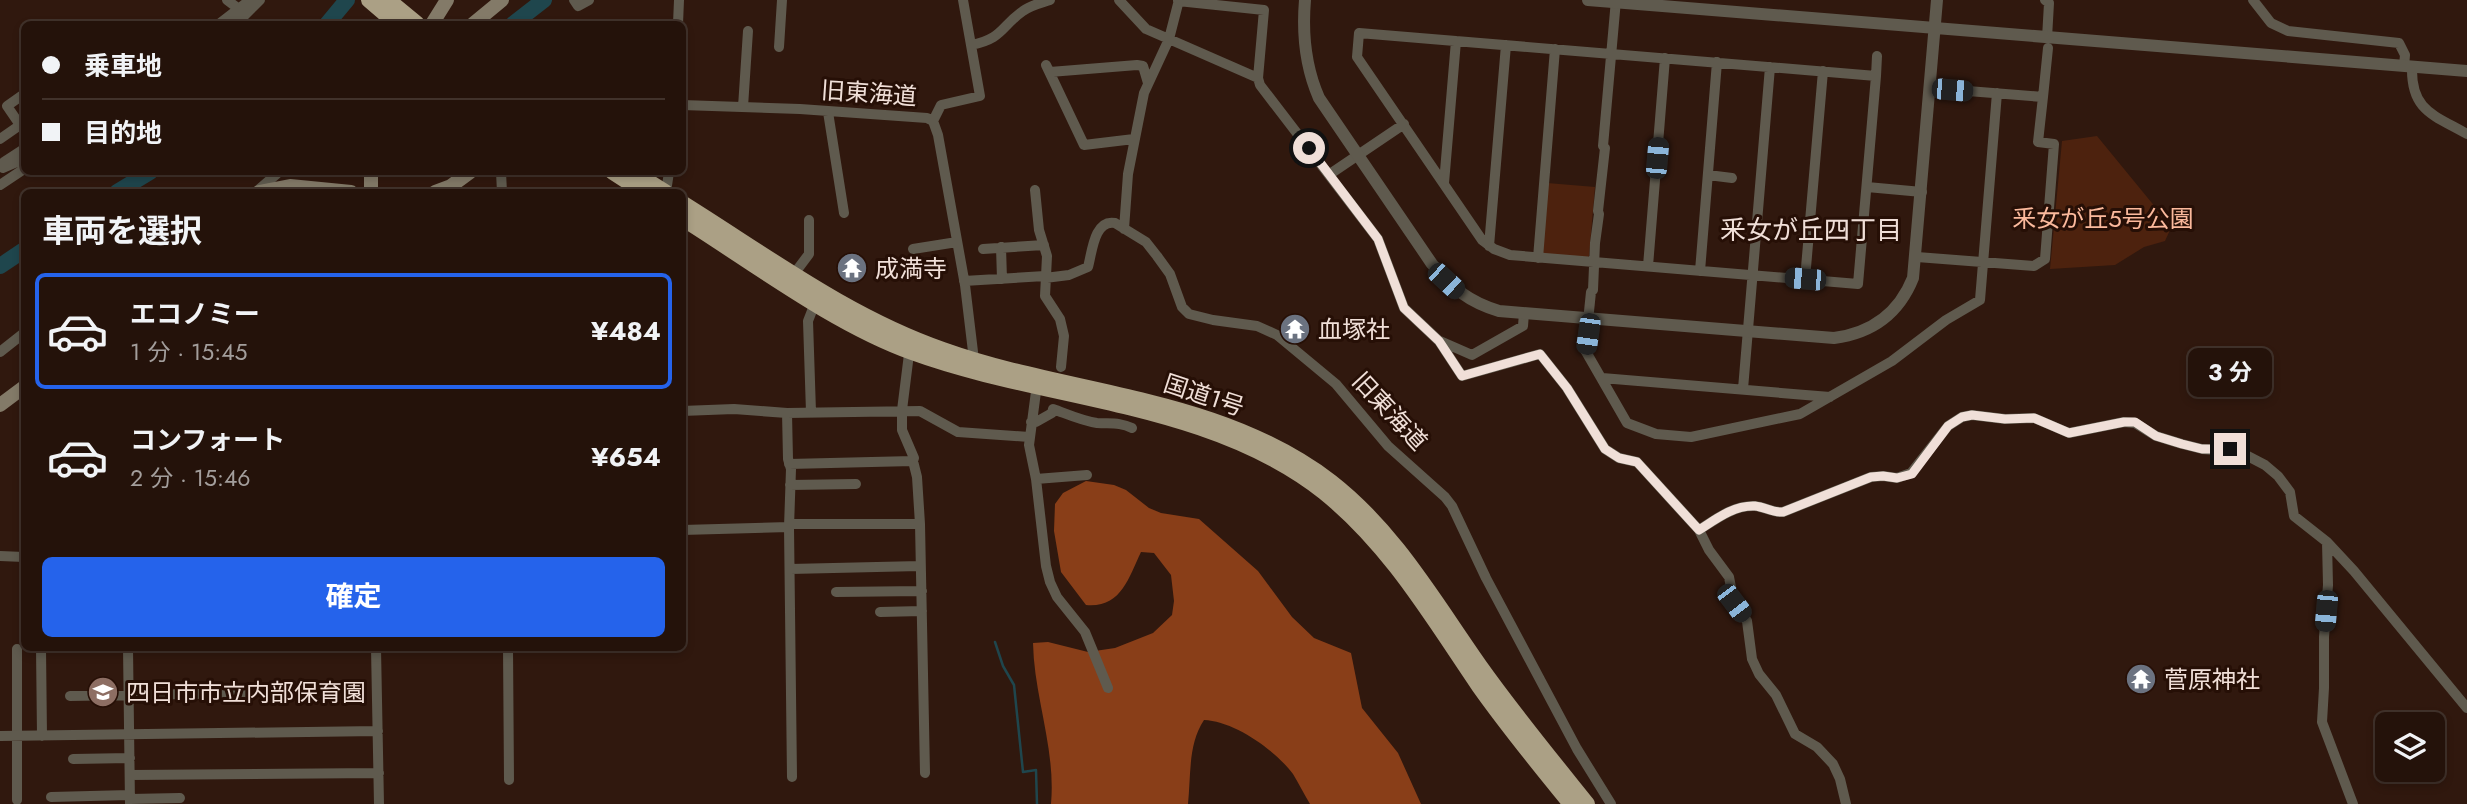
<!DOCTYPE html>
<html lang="ja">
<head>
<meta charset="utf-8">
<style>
	body { margin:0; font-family:Jost,"Noto Sans JP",sans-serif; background:#2c1b13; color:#f1f3f6; height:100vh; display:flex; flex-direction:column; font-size:26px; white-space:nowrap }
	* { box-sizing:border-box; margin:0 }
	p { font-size:23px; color:#a39e9c }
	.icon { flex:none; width:38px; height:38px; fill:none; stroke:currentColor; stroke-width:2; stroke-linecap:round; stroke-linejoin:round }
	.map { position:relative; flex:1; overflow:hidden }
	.panel { position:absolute; left:21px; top:189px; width:665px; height:462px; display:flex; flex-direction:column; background:#24120a; border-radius:10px; box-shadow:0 4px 10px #0003,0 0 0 2px #41322b }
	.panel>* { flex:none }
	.hud { position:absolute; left:21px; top:21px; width:665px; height:154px; border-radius:10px; box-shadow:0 4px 10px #0003,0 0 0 2px #41322b; display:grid; align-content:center; height:154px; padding:0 21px; background:#24120a }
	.tools { position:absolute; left:2375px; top:712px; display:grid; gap:14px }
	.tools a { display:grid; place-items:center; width:70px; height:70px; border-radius:10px; background:#24120a; box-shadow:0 4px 10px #0003,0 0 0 2px #41322b; font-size:35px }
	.end { position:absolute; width:32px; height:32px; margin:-16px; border:9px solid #f0dfd8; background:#111; box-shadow:0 0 0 4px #111 }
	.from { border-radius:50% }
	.bubble { position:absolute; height:49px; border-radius:10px; background:#24120a; box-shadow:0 4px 10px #0003,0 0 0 2px #41322b; font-size:23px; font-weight:700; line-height:49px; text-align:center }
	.car { position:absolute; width:21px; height:42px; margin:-21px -10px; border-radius:9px; box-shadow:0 0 5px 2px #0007; background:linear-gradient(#222 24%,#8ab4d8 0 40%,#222 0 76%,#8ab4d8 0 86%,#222 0) }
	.hud b { display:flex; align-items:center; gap:24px; height:66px; font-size:26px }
	.hud b+b { border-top:2px solid #41322b }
	.hud i { width:18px; height:18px; background:#f1f3f6 }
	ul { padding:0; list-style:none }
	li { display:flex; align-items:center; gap:21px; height:116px; margin:0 14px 10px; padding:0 7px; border:4px solid transparent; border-radius:10px }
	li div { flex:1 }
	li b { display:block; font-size:26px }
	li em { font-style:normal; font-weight:700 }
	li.active { border-color:#2563eb }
	li>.icon { width:63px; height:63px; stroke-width:1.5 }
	h2 { padding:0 21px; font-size:32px; line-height:84px }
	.button { display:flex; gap:14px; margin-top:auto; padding:14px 21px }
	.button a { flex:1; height:80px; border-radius:10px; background:#2563eb; color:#fff; font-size:28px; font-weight:700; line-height:80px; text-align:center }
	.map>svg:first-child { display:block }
	.green { fill:#4d220e }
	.forest { fill:#893e18 }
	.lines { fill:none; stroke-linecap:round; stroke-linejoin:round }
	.stream { stroke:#1f464d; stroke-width:2.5 }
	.river { stroke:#1f464d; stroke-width:16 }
	.minor { stroke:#5f5a4e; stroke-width:10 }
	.tertiary { stroke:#5f5a4e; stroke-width:12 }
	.secondary { stroke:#837a68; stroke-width:14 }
	.trunk { stroke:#aba085; stroke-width:16 }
	.route { stroke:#f0dfd8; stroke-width:9 }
	.labels { text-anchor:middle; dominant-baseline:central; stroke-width:6; stroke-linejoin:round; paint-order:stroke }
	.street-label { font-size:24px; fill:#f0dfd8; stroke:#260f06 }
	.park-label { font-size:24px; fill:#fbb99c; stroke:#260f06 }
	.poi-label { font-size:24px; fill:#f0dfd8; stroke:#260f06; text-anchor:start }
	.neighbourhood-label { font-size:26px; fill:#f0dfd8; stroke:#260f06 }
</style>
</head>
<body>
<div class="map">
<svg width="2467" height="804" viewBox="0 0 2467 804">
	<rect width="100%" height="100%" fill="#30180e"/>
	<path class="green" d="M 2097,136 L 2156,208 L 2170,230 L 2165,241 L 2144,247 L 2115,265 L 2050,269 L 2062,141 Z
		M 1547,183 L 1595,187 L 1589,256 L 1586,259 L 1545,255 L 1542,251 Z"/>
	<path class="forest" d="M 1086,481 L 1114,485 L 1126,490 L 1149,508 L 1161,513 L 1199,519 L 1258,571 L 1292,617 L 1314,638 L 1351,653 L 1362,708 L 1398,753 L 1421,804 L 1310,804 C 1304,794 1299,784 1293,774 C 1275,750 1234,721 1204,720 C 1188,744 1191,775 1188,804 L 1051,804 C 1056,749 1034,697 1033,643 L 1048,642 L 1088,652 L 1115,648 L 1153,633 L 1172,615 L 1174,601 L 1171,575 L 1154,553 L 1141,552 C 1128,579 1121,608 1086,605 L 1061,572 L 1054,531 L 1055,504 L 1063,493 Z"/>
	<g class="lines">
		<path class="stream" d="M 995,642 L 1003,666 L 1014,685 L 1023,772 L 1036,770 L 1037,804"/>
		<path class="river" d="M 327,24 L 347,0
			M 513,24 L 544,0
			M 117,192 L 150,172
			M 0,266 L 24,250"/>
		<path class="minor" d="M 227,0 L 239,9
			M 574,0 L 578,6 L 589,0
			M 1119,0 L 1146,29 L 1258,78
			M 1616,0 L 1603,146 L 1605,148 L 1598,211 L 1599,214 L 1595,243 L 1593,290 L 1591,292 L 1585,350 L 1627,423 L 1656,434 L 1691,437 L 1800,414 L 1892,361 L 1946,320 L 1980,300 L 1997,93
			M 2045,0 L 2049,3 L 2047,38
			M 2253,0 L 2271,23 L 2288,31 L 2399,43 L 2405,55 L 2404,66
			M 1178,1 L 1264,10 L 1258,78 L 1260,85 L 1378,239 L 1404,308 L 1439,341 L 1462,376 L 1540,354 L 1567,388 L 1605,449 L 1619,458 L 1637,462 L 1699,530 L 1709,550 L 1729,577 L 1734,603 L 1747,621 L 1752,659 L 1759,674 L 1776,695 L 1795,734 L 1817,747 L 1833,764 L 1840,779 L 1846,804
			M 219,24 L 250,0
			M 236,24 L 260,0
			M 678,24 L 679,0
			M 1359,33 L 1876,76 L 1858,284 L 1510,255 L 1494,249 L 1482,240 L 1357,57 Z
			M 971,45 C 1004,38 1000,27 1023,11 C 1031,5 1041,3 1050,0
			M 779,47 L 782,0
			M 1046,65 L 1084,145 L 1134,139
			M 2412,67 C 2411,111 2434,115 2467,134
			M 1050,72 L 1137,65 L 1143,66 L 1148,83
			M 1876,76 L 1877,56
			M 2043,97 L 2048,48
			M 682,105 L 800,109 L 927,118 L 933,121 L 938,135 L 965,285 L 974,360
			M 743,107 L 748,31
			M 828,112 L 844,213
			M 933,121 L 941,105 L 980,96 L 963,0
			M 20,125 L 7,106 L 24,94
			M 0,139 L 23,123
			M 4,162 L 24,149
			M 0,164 L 3,168 L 24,159
			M 501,172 L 502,192
			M 1330,174 L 1404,124
			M 1708,175 L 1732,178
			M 1444,183 L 1456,41
			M 0,185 L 24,169
			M 1867,187 L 1922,192
			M 1035,190 L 1039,230 L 1047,256 L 1045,296 L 1060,319 L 1064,336 L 1061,367
			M 256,192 L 279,172
			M 666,192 L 669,172
			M 1124,229 L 1128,174 L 1144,93 L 1169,39 L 1179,0
			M 1489,246 L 1506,45
			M 1001,247 L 1002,279
			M 913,249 L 957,242
			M 983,249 L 1044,245
			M 1917,257 L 2034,266 L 2045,259 L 2054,144 L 2038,142 L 2043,97 L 1930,88
			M 1538,258 L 1555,49
			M 1648,266 L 1665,58
			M 1700,271 L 1717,62
			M 794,274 L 809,254 L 809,220
			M 1045,278 L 1069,275 L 1088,267 C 1092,253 1094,219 1115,223 L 1146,242 L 1157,256 L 1170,274 L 1182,307 L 1189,314 L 1213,320 L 1257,326 L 1277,335 L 1336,384 L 1388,446 L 1445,497 L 1452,506 L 1486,578 L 1577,749 L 1611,804
			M 1805,279 L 1823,71
			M 964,281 L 1045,276
			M 1440,341 L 1472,355 L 1523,326 L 1524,313
			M 910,346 L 902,410 L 902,430 L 914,458 L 913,461
			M 0,352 L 24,333
			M 1602,378 L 1830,397
			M 1037,384 L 1029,445 L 1036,479 L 1046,566 L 1050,582 L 1057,597 L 1085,632 L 1108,688
			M 1743,389 L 1770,67
			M 682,411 L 734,409 L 787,413
			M 811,412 L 808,321 L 815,303
			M 1031,422 L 1036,422 L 1052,413 L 1053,409 C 1067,414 1082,421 1097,423 C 1110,424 1120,422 1132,428
			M 789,464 L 913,461 L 917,477 L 920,524 L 925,773
			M 1036,479 L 1087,475
			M 790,485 L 856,484
			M 790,524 L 920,524
			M 682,530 L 789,527
			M 1699,530 C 1716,519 1734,505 1755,506 C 1765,507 1773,513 1783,512 L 1871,477 L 1883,476 L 1897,478 L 1911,473 L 1948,426 L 1962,417 L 1972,415 L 2005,419 L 2034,418 L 2069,433 L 2124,422 L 2135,423 L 2156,436 L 2182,444 L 2202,449 L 2240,452 L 2265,465 L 2278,476 L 2290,492 L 2294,516 L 2327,542 L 2354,571 L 2467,708
			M 2327,542 L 2328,585 L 2324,637 L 2324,688 L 2322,722 L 2353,804
			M 0,556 L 24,557
			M 790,569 L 920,566
			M 836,592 L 922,591
			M 880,612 L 922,611
			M 41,648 L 42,736
			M 128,648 L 130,804
			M 376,648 L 379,804
			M 508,648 L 509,780
			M 17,649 L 17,800
			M 70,696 L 250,693
			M 0,736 L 378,731
			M 73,759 L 130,758
			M 130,775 L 379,773
			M 792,777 L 789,527 L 791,469 L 788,459 L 787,413 L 920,411 L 958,432 L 1029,437
			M 51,797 L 130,795
			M 130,799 L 180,798"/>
		<path class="tertiary" d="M 1305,0 C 1302,35 1305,66 1319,98 L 1432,264 C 1452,288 1469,302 1499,311 L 1834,338 C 1872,333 1899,313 1913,278 L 1937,0
			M 1588,0 L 2467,71"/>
		<path class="secondary" d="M 432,24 L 447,0
			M 473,24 L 502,0
			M 259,192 L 290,186 L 351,192
			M 371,192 L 371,172
			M 435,192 L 451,186 L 470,172
			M 0,405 L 24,387"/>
		<path class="trunk" d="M 369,0 L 397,24
			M 388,0 L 417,24
			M 613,172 L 644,192
			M 633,172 L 665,192
			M 682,203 C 767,256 848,317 943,350 C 1072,396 1217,395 1331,482 C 1394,531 1434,601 1479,665 C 1513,713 1550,758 1587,804
			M 682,218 C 754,263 834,324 912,352 C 1046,401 1209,401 1324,492 C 1390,545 1432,617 1479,686 C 1508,727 1539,765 1571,804"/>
	</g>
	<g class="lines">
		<path class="route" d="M 1309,148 L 1378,239 L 1404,308 L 1439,341 L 1462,376 L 1540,354 L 1567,388 L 1605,449 L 1619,458 L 1637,462 L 1699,530 C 1716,519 1734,505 1755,506 C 1765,507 1773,513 1783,512 L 1871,477 L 1883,476 L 1897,478 L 1912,474 L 1948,426 L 1962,417 L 1972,415 L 2005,419 L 2034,418 L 2069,433 L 2124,422 L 2135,422 L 2156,436 L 2182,444 L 2202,449 L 2230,449"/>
	</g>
	<defs>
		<g id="temple-disc" transform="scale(1.575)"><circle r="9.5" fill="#6b7280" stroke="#260f06"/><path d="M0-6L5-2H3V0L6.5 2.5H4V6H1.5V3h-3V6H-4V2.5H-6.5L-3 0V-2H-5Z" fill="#fff"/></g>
		<g id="school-disc" transform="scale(1.575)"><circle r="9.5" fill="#8d6e63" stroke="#260f06"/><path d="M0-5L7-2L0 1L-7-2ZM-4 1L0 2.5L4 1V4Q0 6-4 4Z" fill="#fff"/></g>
	</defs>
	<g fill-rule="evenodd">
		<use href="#temple-disc" x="852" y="268"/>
		<use href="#temple-disc" x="1295" y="329"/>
		<use href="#temple-disc" x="2141" y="679"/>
		<use href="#school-disc" x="103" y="692"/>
	</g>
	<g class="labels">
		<g class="street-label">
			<text transform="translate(869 93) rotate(4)">旧東海道</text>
			<text transform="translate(1204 395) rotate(18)">国道1号</text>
			<text transform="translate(1390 411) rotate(47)">旧東海道</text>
		</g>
		<g class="park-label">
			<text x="2103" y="218">釆女が丘5号公園</text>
		</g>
		<g class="poi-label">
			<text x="875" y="268">成満寺</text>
			<text x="1318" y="329">血塚社</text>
			<text x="2164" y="679">菅原神社</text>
			<text x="126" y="692">四日市市立内部保育園</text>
		</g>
		<g class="neighbourhood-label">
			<text x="1811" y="230">釆女が丘四丁目</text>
		</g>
	</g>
</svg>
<div class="tools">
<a><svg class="icon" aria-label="layers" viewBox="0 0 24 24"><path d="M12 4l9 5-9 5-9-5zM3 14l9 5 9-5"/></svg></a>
</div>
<i class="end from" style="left:1309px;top:148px"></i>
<i class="end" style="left:2230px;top:449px"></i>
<div class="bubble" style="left:2188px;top:348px;width:84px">3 分</div>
<i class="car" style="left:1952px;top:90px;rotate:95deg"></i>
<i class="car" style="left:1657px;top:158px;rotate:5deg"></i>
<i class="car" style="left:1805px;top:279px;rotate:275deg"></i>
<i class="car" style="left:1446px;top:281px;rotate:133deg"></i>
<i class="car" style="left:1588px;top:334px;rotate:188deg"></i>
<i class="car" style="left:1734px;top:603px;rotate:143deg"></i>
<i class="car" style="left:2326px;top:611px;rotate:185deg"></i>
<div class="hud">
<b><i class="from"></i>乗車地</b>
<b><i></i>目的地</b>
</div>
<section class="panel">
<h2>車両を選択</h2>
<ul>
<li class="active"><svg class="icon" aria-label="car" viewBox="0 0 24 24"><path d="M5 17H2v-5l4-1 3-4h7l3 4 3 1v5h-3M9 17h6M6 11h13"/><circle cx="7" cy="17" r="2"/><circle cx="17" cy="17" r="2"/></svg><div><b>エコノミー</b><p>1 分 · 15:45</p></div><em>¥484</em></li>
<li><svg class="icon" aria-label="car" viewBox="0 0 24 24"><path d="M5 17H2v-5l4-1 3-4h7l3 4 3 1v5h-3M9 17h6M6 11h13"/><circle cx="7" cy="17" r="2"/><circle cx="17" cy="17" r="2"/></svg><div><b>コンフォート</b><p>2 分 · 15:46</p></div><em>¥654</em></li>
</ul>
<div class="button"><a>確定</a></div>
</section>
</div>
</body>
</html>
